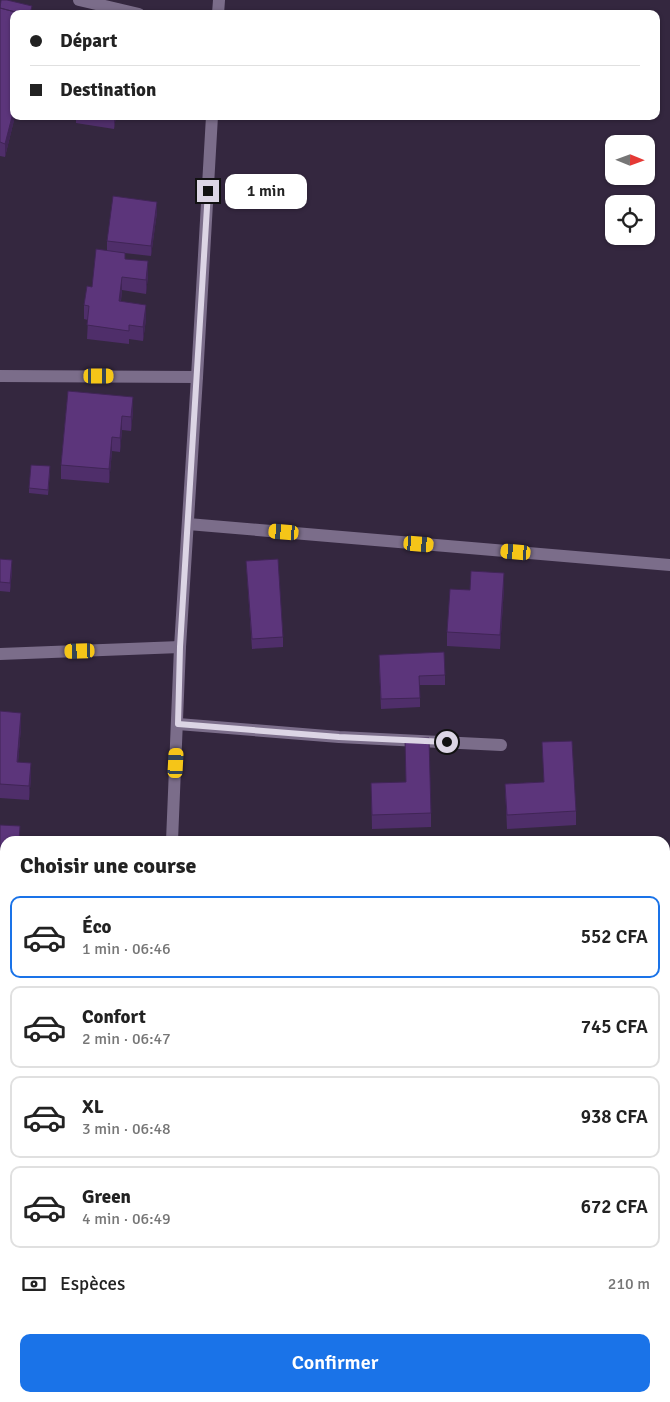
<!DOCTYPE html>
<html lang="fr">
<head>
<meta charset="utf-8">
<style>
	body { margin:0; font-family:Signika,sans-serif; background:#f6f6f6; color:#222; height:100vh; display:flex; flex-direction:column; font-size:19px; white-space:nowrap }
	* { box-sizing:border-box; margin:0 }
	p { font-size:16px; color:#767676 }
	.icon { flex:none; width:28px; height:28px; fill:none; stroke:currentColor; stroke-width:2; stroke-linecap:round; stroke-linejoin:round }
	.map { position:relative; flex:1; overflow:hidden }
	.side { position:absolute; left:0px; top:836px; width:670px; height:566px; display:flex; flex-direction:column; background:#fff; border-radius:15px 15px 0 0; box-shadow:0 1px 4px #0004 }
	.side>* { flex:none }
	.hud { position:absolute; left:10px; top:10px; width:650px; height:110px; border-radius:10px; box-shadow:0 1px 4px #0004; display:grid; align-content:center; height:110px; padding:0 20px; background:#fff }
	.needle { width:32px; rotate:91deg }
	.fabs { position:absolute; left:605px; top:135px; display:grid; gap:10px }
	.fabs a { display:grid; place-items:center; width:50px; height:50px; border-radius:10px; background:#fff; box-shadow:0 1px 4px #0004; font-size:25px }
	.end { position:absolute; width:22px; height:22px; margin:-11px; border:6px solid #dcd5e5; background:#111; box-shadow:0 0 0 2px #111 }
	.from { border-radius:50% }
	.bubble { position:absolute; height:35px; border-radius:10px; background:#fff; box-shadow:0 1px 4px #0004; font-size:16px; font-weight:600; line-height:35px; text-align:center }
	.car { position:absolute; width:15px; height:30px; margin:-15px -8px; border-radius:6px; box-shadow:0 0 4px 1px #0007; background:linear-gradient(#f5c518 24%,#345 0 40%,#f5c518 0 76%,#345 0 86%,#f5c518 0) }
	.hud b { display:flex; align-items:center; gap:18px; height:48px; font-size:19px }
	.hud b+b { border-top:1px solid #e0e0e0 }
	.hud i { width:12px; height:12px; background:#222 }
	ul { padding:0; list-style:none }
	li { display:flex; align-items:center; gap:15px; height:82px; margin:0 10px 8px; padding:0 10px; border:2px solid #e0e0e0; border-radius:10px }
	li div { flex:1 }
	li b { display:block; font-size:19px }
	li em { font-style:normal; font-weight:600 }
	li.current { border-color:#1a73e8 }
	li>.icon { width:45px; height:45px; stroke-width:1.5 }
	h2 { padding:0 20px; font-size:22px; line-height:60px }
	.pay { display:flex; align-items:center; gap:12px; height:55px; padding:0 20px; font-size:19px }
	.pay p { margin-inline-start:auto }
	.primary-button { display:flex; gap:10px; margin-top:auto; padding:10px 20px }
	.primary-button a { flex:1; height:58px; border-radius:10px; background:#1a73e8; color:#fff; font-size:20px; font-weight:600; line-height:58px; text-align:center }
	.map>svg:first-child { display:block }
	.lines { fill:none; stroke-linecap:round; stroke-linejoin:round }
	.minor { stroke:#7b6d8a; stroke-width:12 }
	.tertiary { stroke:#7b6d8a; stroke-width:12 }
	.wall { fill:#4f2e6a }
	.shaded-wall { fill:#402556 }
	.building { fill:#5c357b; stroke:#402556 }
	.route { stroke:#dcd5e5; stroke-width:6 }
</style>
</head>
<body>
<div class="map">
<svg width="670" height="1402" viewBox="0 0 670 1402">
	<rect width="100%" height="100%" fill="#34273f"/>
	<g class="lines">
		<path class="minor" d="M 79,0 L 139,14
			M 0,376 L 197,377
			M 188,524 L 670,565
			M 0,654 L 180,647
			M 178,724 L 339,737 L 501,745
			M 665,908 L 670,908
			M 0,926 L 5,925
			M 665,1269 L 670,1269"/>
		<path class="tertiary" d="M 218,14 L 219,0
			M 172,841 L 180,647 L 197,377 L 212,116
			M 157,1402 L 157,1398"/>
	</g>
	<path class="wall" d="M 0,3 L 32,11 L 14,14 L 14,116 L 15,116 L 5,157 L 0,156 Z
		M 76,116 L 116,116 L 114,129 L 76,123 Z
		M 157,212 L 151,256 L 107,251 L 107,241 Z
		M 125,259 L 148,275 L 146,294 L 122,290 L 121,301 L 146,319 L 143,341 L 129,339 L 129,344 L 87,339 L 88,320 L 84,319 L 84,305 L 92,287 Z
		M 68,391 L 133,411 L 131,431 L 122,430 L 120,452 L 112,451 L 109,483 L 61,479 L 61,465 Z
		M 50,471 L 48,495 L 29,493 L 29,488 Z
		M 0,559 L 12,570 L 10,592 L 0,591 Z
		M 246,561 L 283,637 L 283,647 L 252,649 Z
		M 504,587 L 500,649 L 447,646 L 447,632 L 470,590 Z
		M 379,665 L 445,675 L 445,685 L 420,685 L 420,707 L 381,709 Z
		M 0,711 L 21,727 L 18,762 L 31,777 L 29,800 L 0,798 Z
		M 542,742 L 576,811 L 576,825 L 507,829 L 505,784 L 544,782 Z
		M 371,783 L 431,813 L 431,827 L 372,829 Z
		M 0,825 L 20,826 L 20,841 L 5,841 L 5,893 L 0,892 Z
		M 0,1018 L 5,1018 L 5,1047 L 0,1047 Z
		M 0,1120 L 5,1120 L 5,1226 L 2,1226 L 2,1244 L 0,1244 Z
		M 670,1135 L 670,1191 L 665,1191 L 665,1136 Z
		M 0,1329 L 5,1329 L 5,1398 L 19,1398 L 19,1402 L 0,1402 Z"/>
	<path class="shaded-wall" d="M 14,109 L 14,116 L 15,116 L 5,157 L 5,144 Z
		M 114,116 L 116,116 L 114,129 Z
		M 157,202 L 157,212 L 151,256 L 151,246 Z
		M 148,261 L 148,275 L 146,294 L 146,280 Z
		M 122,277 L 122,290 L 119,315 L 119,301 Z
		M 146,305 L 146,319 L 143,341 L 143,327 Z
		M 133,397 L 133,411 L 131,431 L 131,417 Z
		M 122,416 L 122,430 L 120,452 L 120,438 Z
		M 112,437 L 112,451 L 109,483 L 109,469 Z
		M 12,560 L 12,570 L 10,592 L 10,583 Z
		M 504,573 L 504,587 L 500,649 L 500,635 Z
		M 21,713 L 21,727 L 17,776 L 17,762 Z
		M 31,763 L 31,777 L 29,800 L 29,786 Z
		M 5,1004 L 5,1014 L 0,1016 L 0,1006 Z"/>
	<path class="building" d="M 1,0 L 7,0 L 32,6 L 30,14 L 23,14 L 0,8 L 0,9 Z
		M 0,8 L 23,14 L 14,14 L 14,109 L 5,144 L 0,142 Z
		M 113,196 L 157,202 L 151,246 L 107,241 Z
		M 96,249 L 125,253 L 125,259 L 148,261 L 146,280 L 122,277 L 119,301 L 146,305 L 143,327 L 129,325 L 129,331 L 87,325 L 89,306 L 84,305 L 87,286 L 92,287 Z
		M 68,391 L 133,397 L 131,417 L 122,416 L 120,438 L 112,437 L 109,469 L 61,465 Z
		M 31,465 L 50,466 L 48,490 L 29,488 Z
		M 0,559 L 12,560 L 10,583 L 0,582 Z
		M 278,559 L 283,637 L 252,639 L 246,561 Z
		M 471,571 L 504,573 L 500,635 L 447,632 L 450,589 L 470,590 Z
		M 444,652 L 445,675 L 419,676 L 420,698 L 381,699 L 379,655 Z
		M 0,711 L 21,713 L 17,762 L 31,763 L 29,786 L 0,784 Z
		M 429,738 L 431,813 L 372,815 L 371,783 L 406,782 L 405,739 Z
		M 572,741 L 576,811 L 507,815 L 505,784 L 544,782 L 542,742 Z
		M 0,825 L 20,826 L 19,841 L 5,841 L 5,883 L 0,883 Z
		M 5,967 L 5,1004 L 0,1006 L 0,969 Z
		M 0,1018 L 5,1018 L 5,1037 L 0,1037 Z
		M 0,1120 L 5,1120 L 5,1174 L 0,1174 Z
		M 670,1135 L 670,1177 L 665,1178 L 665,1136 Z
		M 0,1182 L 5,1182 L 5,1212 L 2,1212 L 2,1230 L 0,1230 Z
		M 0,1329 L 5,1329 L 5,1388 L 0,1388 Z
		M 65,1398 L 114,1398 L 114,1402 L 65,1402 Z
		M 531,1398 L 582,1398 L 582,1402 L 531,1402 Z"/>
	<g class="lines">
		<path class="route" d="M 208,191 L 180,647 L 178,724 L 339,737 L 447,742"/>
	</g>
</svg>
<div class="fabs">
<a><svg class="needle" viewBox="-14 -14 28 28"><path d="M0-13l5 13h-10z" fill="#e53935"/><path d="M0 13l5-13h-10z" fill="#767676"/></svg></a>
<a><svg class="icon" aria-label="locate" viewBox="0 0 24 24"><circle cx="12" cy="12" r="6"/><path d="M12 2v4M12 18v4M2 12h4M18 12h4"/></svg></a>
</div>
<i class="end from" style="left:447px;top:742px"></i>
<i class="end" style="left:208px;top:191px"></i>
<div class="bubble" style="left:225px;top:174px;width:82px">1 min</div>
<i class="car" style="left:99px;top:376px;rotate:90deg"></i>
<i class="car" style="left:284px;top:532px;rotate:275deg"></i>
<i class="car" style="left:419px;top:544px;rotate:95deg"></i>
<i class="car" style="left:516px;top:552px;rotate:275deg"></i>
<i class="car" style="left:80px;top:651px;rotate:268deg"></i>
<i class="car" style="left:176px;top:763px;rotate:3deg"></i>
<div class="hud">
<b><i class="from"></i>Départ</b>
<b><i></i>Destination</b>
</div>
<section class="side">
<h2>Choisir une course</h2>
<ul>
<li class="current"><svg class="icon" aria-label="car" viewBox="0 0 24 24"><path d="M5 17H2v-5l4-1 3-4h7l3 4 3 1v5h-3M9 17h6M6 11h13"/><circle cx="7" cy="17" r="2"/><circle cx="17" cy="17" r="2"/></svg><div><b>Éco</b><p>1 min · 06:46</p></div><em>552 CFA</em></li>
<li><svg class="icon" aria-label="car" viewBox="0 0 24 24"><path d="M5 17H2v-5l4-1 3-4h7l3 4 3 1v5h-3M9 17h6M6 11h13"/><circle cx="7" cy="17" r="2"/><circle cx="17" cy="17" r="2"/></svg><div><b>Confort</b><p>2 min · 06:47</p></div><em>745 CFA</em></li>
<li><svg class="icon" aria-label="car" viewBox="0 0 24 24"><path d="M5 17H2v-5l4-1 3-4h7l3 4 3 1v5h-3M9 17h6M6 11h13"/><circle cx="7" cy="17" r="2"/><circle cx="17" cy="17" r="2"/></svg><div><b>XL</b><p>3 min · 06:48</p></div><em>938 CFA</em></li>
<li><svg class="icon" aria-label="car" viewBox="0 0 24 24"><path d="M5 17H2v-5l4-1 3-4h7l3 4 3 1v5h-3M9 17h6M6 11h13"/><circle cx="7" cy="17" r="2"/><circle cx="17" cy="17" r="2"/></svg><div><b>Green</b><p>4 min · 06:49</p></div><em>672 CFA</em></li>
</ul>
<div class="pay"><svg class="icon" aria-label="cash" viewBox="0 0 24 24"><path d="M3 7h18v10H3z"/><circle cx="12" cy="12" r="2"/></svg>Espèces<p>210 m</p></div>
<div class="primary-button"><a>Confirmer</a></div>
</section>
</div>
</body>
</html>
